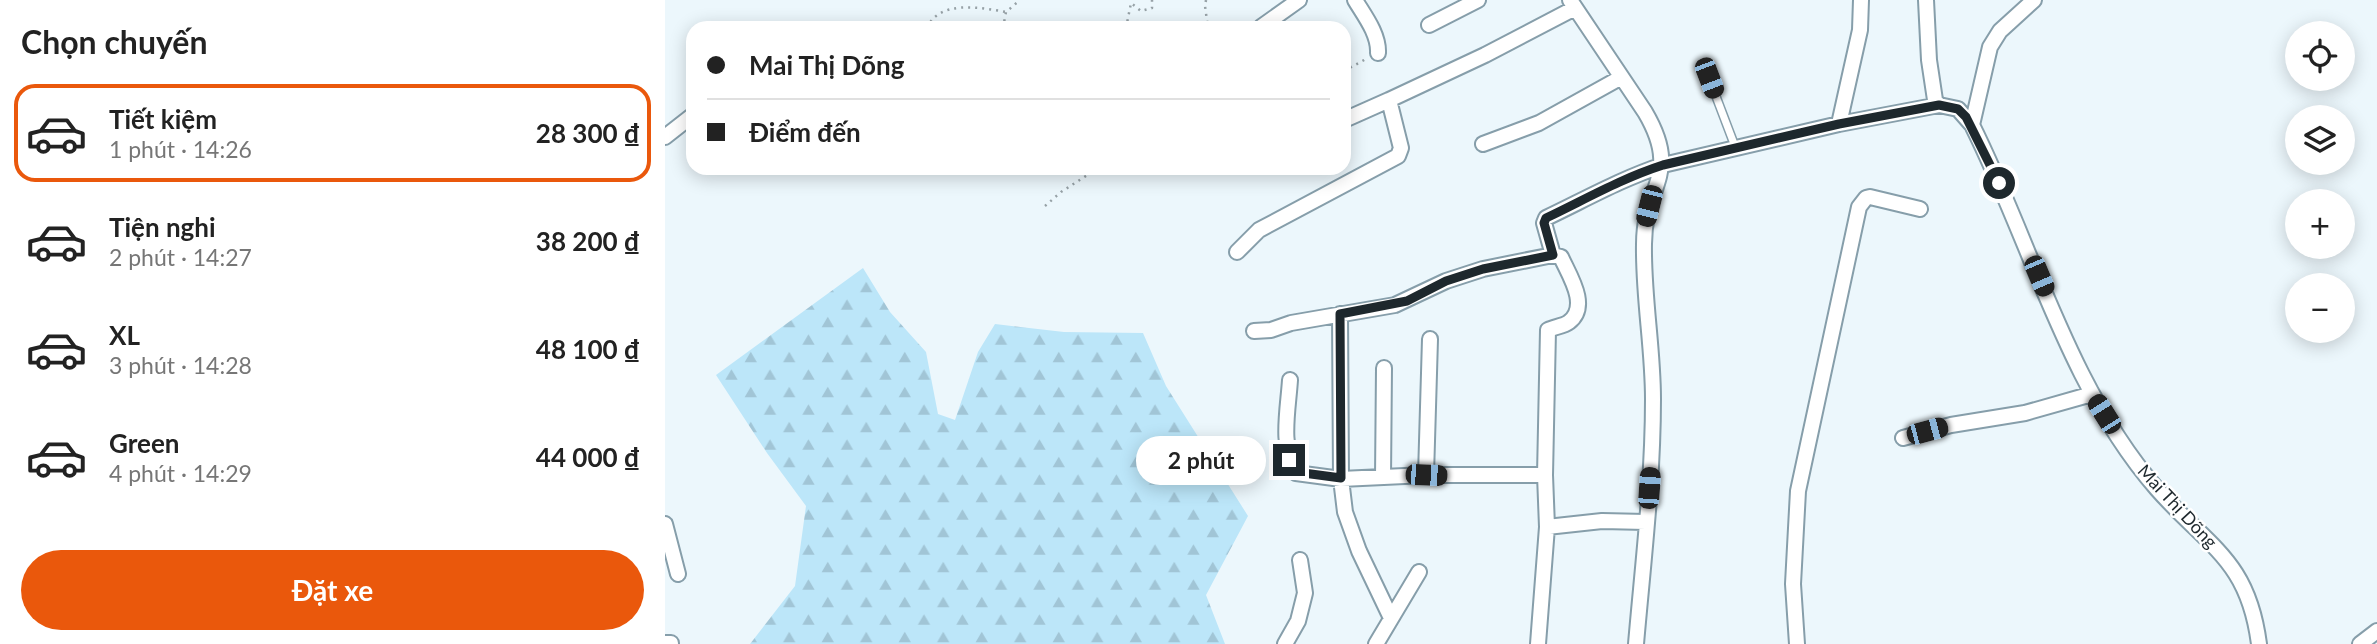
<!DOCTYPE html>
<html lang="vi">
<head>
<meta charset="utf-8">
<style>
	body { margin:0; font-family:Lato,sans-serif; background:#f2f2f2; color:#222; height:100vh; display:flex; flex-direction:column; font-size:26px; white-space:nowrap }
	* { box-sizing:border-box; margin:0 }
	p { font-size:23px; color:#767676 }
	.icon { flex:none; width:38px; height:38px; fill:none; stroke:currentColor; stroke-width:2; stroke-linecap:round; stroke-linejoin:round }
	.map { position:relative; flex:1; overflow:hidden }
	.details { display:flex; flex-direction:column; background:#fff; width:665px }
	.details>* { flex:none }
	.top-card { position:absolute; left:21px; top:21px; width:665px; height:154px; border-radius:21px; box-shadow:0 4px 18px #0003; display:grid; align-content:center; height:154px; padding:0 21px; background:#fff }
	.tools { position:absolute; left:1620px; top:21px; display:grid; gap:14px }
	.tools a { display:grid; place-items:center; width:70px; height:70px; border-radius:50%; background:#fff; box-shadow:0 4px 18px #0003; font-size:35px }
	.end { position:absolute; width:32px; height:32px; margin:-16px; border:9px solid #1e282d; background:#fff; box-shadow:0 0 0 4px #fff }
	.from { border-radius:50% }
	.bubble { position:absolute; height:49px; border-radius:24px; background:#fff; box-shadow:0 4px 18px #0003; font-size:23px; font-weight:700; line-height:49px; text-align:center }
	.car { position:absolute; width:21px; height:42px; margin:-21px -10px; border-radius:9px; box-shadow:0 0 5px 2px #0007; background:linear-gradient(#222 24%,#8ab4d8 0 40%,#222 0 76%,#8ab4d8 0 86%,#222 0) }
	.top-card b { display:flex; align-items:center; gap:24px; height:66px; font-size:26px }
	.top-card b+b { border-top:2px solid #e0e0e0 }
	.top-card i { width:18px; height:18px; background:#222 }
	ul { padding:0; list-style:none }
	li { display:flex; align-items:center; gap:21px; height:98px; margin:0 14px 10px; padding:0 7px; border:4px solid transparent; border-radius:21px }
	li div { flex:1 }
	li b { display:block; font-size:26px }
	li em { font-style:normal; font-weight:700 }
	li.selected { border-color:#ea580c }
	li>.icon { width:63px; height:63px; stroke-width:1.5 }
	h2 { padding:0 21px; font-size:32px; line-height:84px }
	.action { display:flex; gap:14px; margin-top:auto; padding:14px 21px }
	.action a { flex:1; height:80px; border-radius:42px; background:#ea580c; color:#fff; font-size:28px; font-weight:700; line-height:80px; text-align:center }
	main { display:flex; flex:1; min-height:0 }
	.map>svg:first-child { display:block }
	.forest { fill:url(#forest-firs) }
	.lines { fill:none; stroke-linecap:round; stroke-linejoin:round }
	.service-casing { stroke:#869eaa; stroke-width:10 }
	.minor-casing { stroke:#869eaa; stroke-width:18 }
	.path { stroke:#96a1a6; stroke-width:2.5; stroke-dasharray:2 5; stroke-linecap:butt }
	.service { stroke:#fff; stroke-width:7 }
	.minor { stroke:#fff; stroke-width:14 }
	.route { stroke:#1e282d; stroke-width:9 }
	.labels { text-anchor:middle; dominant-baseline:central; stroke-width:5; stroke-linejoin:round; paint-order:stroke }
	.street-label { font-size:18px; fill:#1e282d; stroke:#fff }
</style>
</head>
<body>
<main>
<section class="details">
<h2>Chọn chuyến</h2>
<ul>
<li class="selected"><svg class="icon" aria-label="car" viewBox="0 0 24 24"><path d="M5 17H2v-5l4-1 3-4h7l3 4 3 1v5h-3M9 17h6M6 11h13"/><circle cx="7" cy="17" r="2"/><circle cx="17" cy="17" r="2"/></svg><div><b>Tiết kiệm</b><p>1 phút · 14:26</p></div><em>28 300 ₫</em></li>
<li><svg class="icon" aria-label="car" viewBox="0 0 24 24"><path d="M5 17H2v-5l4-1 3-4h7l3 4 3 1v5h-3M9 17h6M6 11h13"/><circle cx="7" cy="17" r="2"/><circle cx="17" cy="17" r="2"/></svg><div><b>Tiện nghi</b><p>2 phút · 14:27</p></div><em>38 200 ₫</em></li>
<li><svg class="icon" aria-label="car" viewBox="0 0 24 24"><path d="M5 17H2v-5l4-1 3-4h7l3 4 3 1v5h-3M9 17h6M6 11h13"/><circle cx="7" cy="17" r="2"/><circle cx="17" cy="17" r="2"/></svg><div><b>XL</b><p>3 phút · 14:28</p></div><em>48 100 ₫</em></li>
<li><svg class="icon" aria-label="car" viewBox="0 0 24 24"><path d="M5 17H2v-5l4-1 3-4h7l3 4 3 1v5h-3M9 17h6M6 11h13"/><circle cx="7" cy="17" r="2"/><circle cx="17" cy="17" r="2"/></svg><div><b>Green</b><p>4 phút · 14:29</p></div><em>44 000 ₫</em></li>
</ul>
<div class="action"><a>Đặt xe</a></div>
</section>
<div class="map">
<svg width="1712" height="644" viewBox="0 0 1712 644">
	<defs>
		<pattern id="forest-firs" width="22" height="20" patternUnits="userSpaceOnUse" patternTransform="scale(1.75)"><rect width="22" height="20" fill="#bce6f9"/><path d="M5 1l3.5 6h-7zM16 11l3.5 6h-7z" fill="#a1c5d6"/></pattern>
	</defs>
	<rect width="100%" height="100%" fill="#ecf7fc"/>
	<path class="forest" d="M 198,268 L 225,312 L 261,352 L 273,414 L 290,420 L 313,352 L 330,324 L 399,332 L 478,333 L 501,386 L 583,516 L 541,595 L 560,644 L 85,644 L 130,586 L 141,506 L 102,453 L 51,375 Z"/>
	<g class="lines">
		<g class="service-casing">
			<path id="service" d="M 1044,78 L 1071,149"/>
		</g>
		<g class="minor-casing">
			<path id="minor" d="M 690,0 C 699,15 714,34 713,53
				M 905,0 L 980,112 C 1017,175 979,184 979,244 C 978,296 988,347 988,399 C 988,481 978,563 971,644
				M 1261,0 L 1264,60 L 1270,100 L 1274,105 L 1293,109 L 1307,125 C 1367,245 1403,387 1492,489 C 1543,547 1583,559 1594,644
				M 764,25 L 813,0
				M 596,27 L 634,0
				M 679,120 L 724,100
				M 1174,124 L 1195,30 L 1196,0
				M 1307,125 L 1325,47 L 1335,31 L 1369,0
				M 0,137 L 28,115
				M 818,144 L 874,123 L 955,78
				M 572,252 L 594,230 L 733,156 L 736,148 L 724,100 L 820,55 L 910,8
				M 675,314 L 676,479 L 680,512 L 694,551 L 726,618
				M 589,331 L 606,330 L 626,323 L 730,305 L 781,281 L 818,269 L 888,255 L 879,223 L 881,218 C 921,199 956,179 998,165 L 1174,124 L 1274,105
				M 625,380 C 623,411 615,445 631,473 L 676,479 L 761,475 L 880,475
				M 1238,438 L 1286,425 L 1360,413 L 1427,394
				M 761,475 L 765,339
				M 718,477 L 719,368
				M 0,524 L 13,574
				M 882,527 L 937,521 L 981,522
				M 0,643 L 6,643
				M 620,644 L 633,621 L 640,593 L 635,560
				M 711,644 L 754,572
				M 873,644 L 882,527 L 880,475 L 883,330 C 889,327 899,326 904,322 C 925,306 904,275 896,257 L 888,255
				M 1132,644 L 1128,584 L 1133,491 L 1194,207 L 1201,198 L 1205,197 L 1255,209
				M 1695,644 L 1712,631"/>
		</g>
		<path class="path" d="M 541,0 L 540,6 L 543,28
			M 262,28 C 274,0 314,7 341,12
			M 338,28 L 341,12 L 355,0
			M 461,28 L 466,3 L 476,11 L 487,8 L 487,0
			M 679,71 L 701,59
			M 380,206 L 396,192 L 424,174 L 424,168"/>
		<use href="#service" class="service"/>
		<use href="#minor" class="minor"/>
	</g>
	<g class="lines">
		<path class="route" d="M 624,460 L 631,472 L 676,478 L 675,314 L 742,301 L 781,281 L 818,269 L 888,255 L 879,223 L 881,218 C 921,199 955,179 998,165 L 1174,124 L 1274,105 L 1293,109 L 1301,117 L 1334,183"/>
	</g>
	<g class="labels">
		<g class="street-label">
			<text transform="translate(1513 506) rotate(47)">Mai Thị Dõng</text>
		</g>
	</g>
</svg>
<div class="tools">
<a><svg class="icon" aria-label="locate" viewBox="0 0 24 24"><circle cx="12" cy="12" r="6"/><path d="M12 2v4M12 18v4M2 12h4M18 12h4"/></svg></a>
<a><svg class="icon" aria-label="layers" viewBox="0 0 24 24"><path d="M12 4l9 5-9 5-9-5zM3 14l9 5 9-5"/></svg></a>
<a>+</a>
<a>−</a>
</div>
<i class="end from" style="left:1334px;top:183px"></i>
<i class="end" style="left:624px;top:460px"></i>
<div class="bubble" style="left:471px;top:436px;width:130px">2 phút</div>
<i class="car" style="left:1044px;top:78px;rotate:159deg"></i>
<i class="car" style="left:984px;top:206px;rotate:194deg"></i>
<i class="car" style="left:1374px;top:276px;rotate:157deg"></i>
<i class="car" style="left:1439px;top:414px;rotate:328deg"></i>
<i class="car" style="left:1262px;top:431px;rotate:75deg"></i>
<i class="car" style="left:761px;top:475px;rotate:92deg"></i>
<i class="car" style="left:984px;top:488px;rotate:4deg"></i>
<div class="top-card">
<b><i class="from"></i>Mai Thị Dõng</b>
<b><i></i>Điểm đến</b>
</div>
</div>
</main>
</body>
</html>
